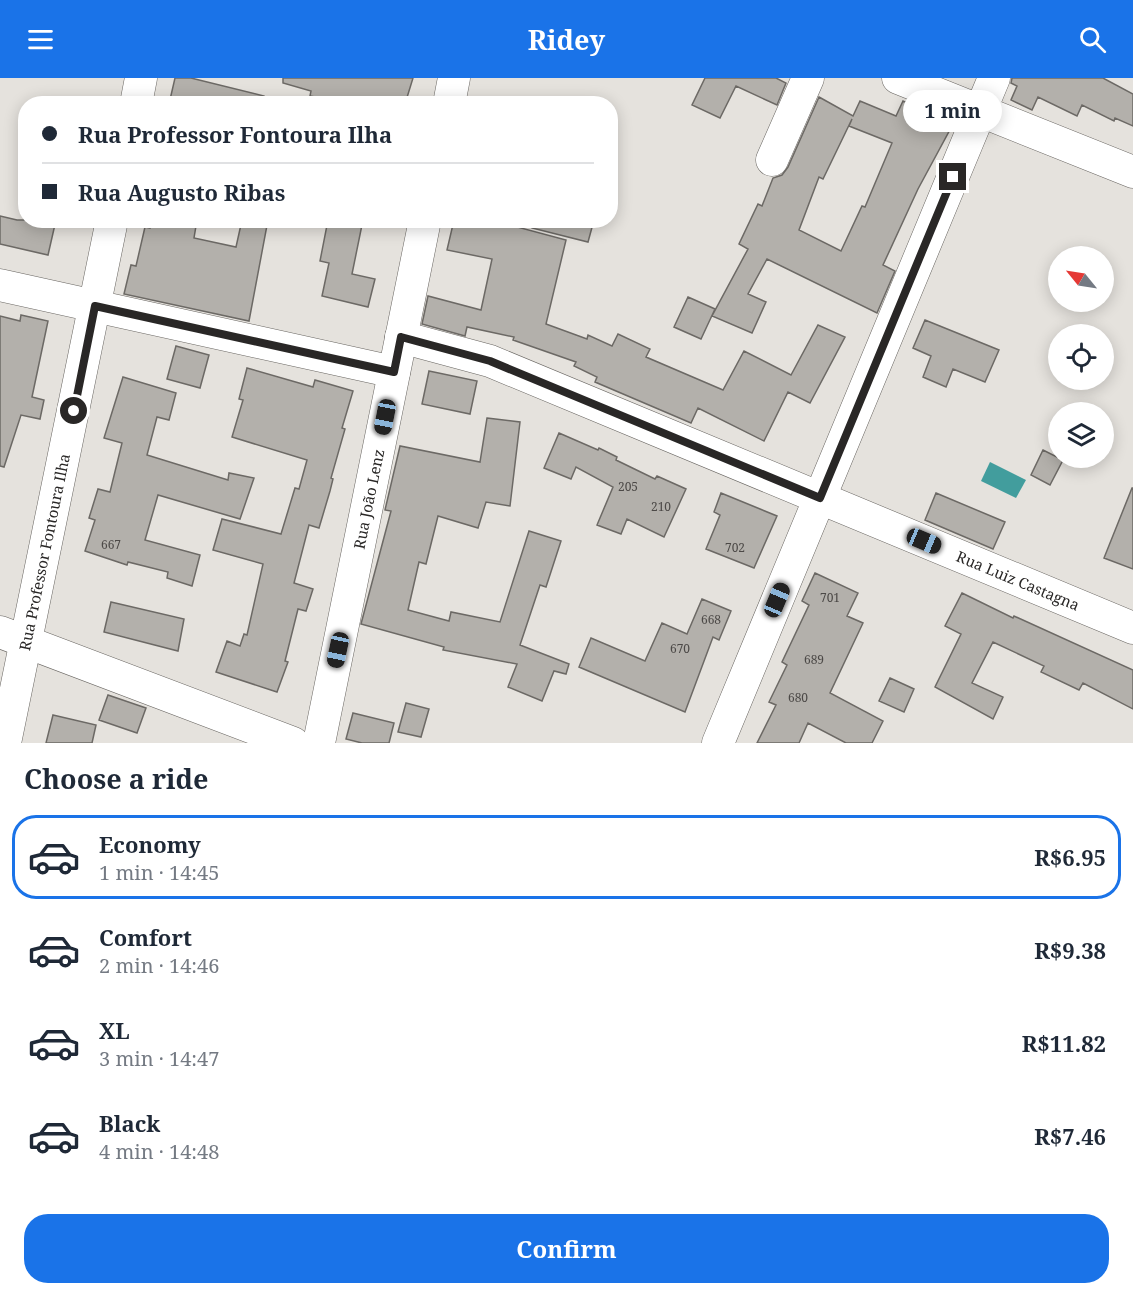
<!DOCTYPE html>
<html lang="en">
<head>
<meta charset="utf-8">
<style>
	body { margin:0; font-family:"Noto Serif",serif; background:#f6f6f7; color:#1f2937; height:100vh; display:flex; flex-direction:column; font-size:22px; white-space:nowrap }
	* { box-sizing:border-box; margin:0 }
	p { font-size:20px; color:#747a83 }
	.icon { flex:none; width:33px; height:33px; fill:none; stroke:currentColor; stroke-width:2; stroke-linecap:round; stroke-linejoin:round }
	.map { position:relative; height:665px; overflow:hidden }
	.drawer { display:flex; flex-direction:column; background:#fff; flex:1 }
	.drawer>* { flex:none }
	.banner { position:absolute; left:18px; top:18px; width:600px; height:132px; border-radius:24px; box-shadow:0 3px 15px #0003; display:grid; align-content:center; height:132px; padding:0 24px; background:#fff }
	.needle { width:39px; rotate:300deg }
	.controls { position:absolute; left:1048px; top:168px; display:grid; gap:12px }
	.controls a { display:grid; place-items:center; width:66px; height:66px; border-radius:50%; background:#fff; box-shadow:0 3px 15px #0003; font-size:30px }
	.end { position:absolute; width:27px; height:27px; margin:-14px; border:8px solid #292726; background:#fff; box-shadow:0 0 0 3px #fff }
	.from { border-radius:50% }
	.bubble { position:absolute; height:42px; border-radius:21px; background:#fff; box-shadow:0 3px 15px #0003; font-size:20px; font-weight:700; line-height:42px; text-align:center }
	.car { position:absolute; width:18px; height:36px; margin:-18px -9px; border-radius:8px; box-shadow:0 0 4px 2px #0007; background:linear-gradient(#222 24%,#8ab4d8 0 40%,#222 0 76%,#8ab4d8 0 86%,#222 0) }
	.banner b { display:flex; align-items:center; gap:21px; height:57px; font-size:22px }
	.banner b+b { border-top:2px solid #e0e1e3 }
	.banner i { width:15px; height:15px; background:#1f2937 }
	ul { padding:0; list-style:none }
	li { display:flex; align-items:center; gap:18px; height:84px; margin:0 12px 9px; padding:0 12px; border:3px solid transparent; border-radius:24px }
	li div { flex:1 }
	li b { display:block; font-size:22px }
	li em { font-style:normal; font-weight:700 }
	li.active { border-color:#1a73e8 }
	li>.icon { width:54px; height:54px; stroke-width:1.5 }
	h2 { padding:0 24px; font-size:27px; line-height:72px }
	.primary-button { display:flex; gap:12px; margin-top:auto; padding:12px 24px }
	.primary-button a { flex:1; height:69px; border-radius:24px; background:#1a73e8; color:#fff; font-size:24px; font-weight:700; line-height:69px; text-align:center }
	header { display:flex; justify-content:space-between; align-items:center; height:78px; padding:0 24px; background:#1a73e8; color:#fff; font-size:27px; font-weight:700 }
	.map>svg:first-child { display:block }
	.water { fill:#429d9d }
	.building { fill:#b3b0ab; stroke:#6c6965; stroke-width:1.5; fill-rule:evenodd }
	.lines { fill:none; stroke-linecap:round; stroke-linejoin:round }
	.minor-casing { stroke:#686561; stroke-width:33 }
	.minor { stroke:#fff; stroke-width:32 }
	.route { stroke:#292726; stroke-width:8 }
	.labels { text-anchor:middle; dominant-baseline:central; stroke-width:6; stroke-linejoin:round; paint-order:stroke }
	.number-label { font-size:12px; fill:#4c4947 }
	.street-label { font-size:15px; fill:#292726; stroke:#f2efea }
</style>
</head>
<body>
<header><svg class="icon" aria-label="menu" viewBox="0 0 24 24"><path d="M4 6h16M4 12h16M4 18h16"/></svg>Ridey<svg class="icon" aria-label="search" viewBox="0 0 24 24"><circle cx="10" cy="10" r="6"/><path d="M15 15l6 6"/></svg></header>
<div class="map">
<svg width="1133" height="665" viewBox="0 0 1133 665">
	<rect width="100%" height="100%" fill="#e5e2dd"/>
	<path class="water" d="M 990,384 L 1026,402 L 1016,420 L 981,403 Z"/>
	<path class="building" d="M 175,0 L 191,0 L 264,18 L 263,26 L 169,26 Z
		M 283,0 L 413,0 L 405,26 L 349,26 L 331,20 L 330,22 L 310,18 L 311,13 L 283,5 Z
		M 705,0 L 776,0 L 786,5 L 777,27 L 736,8 L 720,40 L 692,27 Z
		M 1012,0 L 1103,0 L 1133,16 L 1133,48 L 1115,40 L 1114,43 L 1082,27 L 1077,38 L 1038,19 L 1032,32 L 1011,22 L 1017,8 L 1011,5 Z
		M 819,19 L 853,38 L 860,23 L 896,38 L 903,23 L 953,46 L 918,111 L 883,187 L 895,193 L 877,235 L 767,181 L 748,216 L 766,224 L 752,255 L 712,238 L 748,171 L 739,166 L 758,126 L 762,128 L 773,100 L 782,97 L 788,89 ZM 852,41 L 849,48 L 892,65 L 865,129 L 862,128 L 841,173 L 799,152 L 819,99 L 823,101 Z
		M 0,138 L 17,142 L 56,142 L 48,177 L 0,166 Z
		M 151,142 L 197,142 L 194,160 L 236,169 L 242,142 L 268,142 L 249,243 L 124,216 L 131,187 L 136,188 L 145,149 L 150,150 Z
		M 328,142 L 363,142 L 352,196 L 375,201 L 368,229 L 322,218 L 329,185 L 320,183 Z
		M 454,142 L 507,142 L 506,146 L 566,162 L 546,246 L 587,261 L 588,257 L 612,268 L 618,256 L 650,271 L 646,279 L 723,312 L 744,273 L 791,297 L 818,247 L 845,259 L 810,325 L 788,314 L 764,363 L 698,330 L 691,345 L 595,304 L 597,299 L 574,288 L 576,284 L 513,262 L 514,259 L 467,249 L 465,258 L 422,246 L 428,218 L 481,232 L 492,181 L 447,172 Z
		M 533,142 L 594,142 L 588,164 L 532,150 Z
		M 688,219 L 715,231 L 701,261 L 674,249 Z
		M 21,237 L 48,243 L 32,319 L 44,322 L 40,341 L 21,337 L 4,389 L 0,388 L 0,238 L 20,243 Z
		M 925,242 L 999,272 L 985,304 L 953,291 L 946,309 L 923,299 L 931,278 L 913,270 Z
		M 176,268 L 209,277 L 200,310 L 167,301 Z
		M 247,290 L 313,309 L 315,302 L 353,313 L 342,350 L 345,351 L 331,400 L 333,401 L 330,413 L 319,450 L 309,447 L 294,505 L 313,511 L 306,533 L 298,531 L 285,583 L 288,584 L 277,614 L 216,594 L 227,563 L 240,568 L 244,556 L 247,557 L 263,486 L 213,472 L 222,441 L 281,456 L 295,410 L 299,411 L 307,382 L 232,359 L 243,322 L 239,321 Z
		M 429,293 L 477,303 L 470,336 L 422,326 Z
		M 123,299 L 176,315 L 169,342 L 157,339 L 147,377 L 228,402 L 229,395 L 254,400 L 240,441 L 158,417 L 145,462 L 200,477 L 192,508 L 167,500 L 168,494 L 128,484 L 127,487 L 85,473 L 95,442 L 89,440 L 98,411 L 110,414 L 122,365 L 104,360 Z
		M 487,340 L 520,344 L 510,428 L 486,424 L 478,450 L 438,438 L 426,486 L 419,484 L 408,532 L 449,543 L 451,534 L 500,544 L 529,453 L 561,463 L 546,509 L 540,507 L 520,567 L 569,586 L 566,596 L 554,593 L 542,623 L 508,609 L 517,586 L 443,572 L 444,569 L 361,546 L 391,433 L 385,432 L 400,368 L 480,384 Z
		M 559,355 L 598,372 L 599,370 L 617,379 L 616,382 L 655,401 L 657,398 L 686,411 L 664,459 L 627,441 L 621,456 L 597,447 L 613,409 L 576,389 L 571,401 L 544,390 Z
		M 1043,372 L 1063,382 L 1050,407 L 1031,397 Z
		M 1132,410 L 1133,410 L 1133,491 L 1104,480 Z
		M 721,415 L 777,438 L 754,490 L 706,471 L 720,437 L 714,434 Z
		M 936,415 L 1005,444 L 993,471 L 925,442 Z
		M 815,495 L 858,515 L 847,538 L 863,545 L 830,615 L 883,643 L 872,665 L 846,665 L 808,645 L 799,665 L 757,665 L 776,627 L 769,624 L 787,587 L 782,584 L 809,527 L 802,523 Z
		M 962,515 L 1013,540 L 1014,538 L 1133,592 L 1133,631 L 1083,605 L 1079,612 L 1041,594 L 1044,588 L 993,564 L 972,605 L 1003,619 L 993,641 L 935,609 L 961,556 L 945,548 Z
		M 702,521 L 731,533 L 719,562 L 713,559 L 685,634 L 579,589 L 591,560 L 645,583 L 662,545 L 687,556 Z
		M 111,524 L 184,541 L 178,573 L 104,554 Z
		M 890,600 L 914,611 L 904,634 L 879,623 Z
		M 108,617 L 146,630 L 137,655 L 99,642 Z
		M 406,625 L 429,631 L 421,659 L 398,654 Z
		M 353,635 L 394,645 L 389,665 L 362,665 L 346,661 Z
		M 53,637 L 96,647 L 92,665 L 46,665 Z"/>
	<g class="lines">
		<g class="minor-casing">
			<g id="minor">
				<path d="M 898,0 L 1133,94"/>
				<path d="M 136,26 L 141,0"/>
				<path d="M 449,26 L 454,0"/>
				<path d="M 772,82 L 808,0"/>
				<path d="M 0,207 L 394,294"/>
				<path id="s1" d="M 401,259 L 490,283 L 1133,550"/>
				<path d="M 0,554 L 293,665"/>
				<path id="s2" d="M 5,665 L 112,142"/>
				<path id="s3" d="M 319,665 L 425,142"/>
				<path d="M 718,665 L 994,0"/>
			</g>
		</g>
		<use href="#minor" class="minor"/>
	</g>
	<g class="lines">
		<path class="route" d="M 74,333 L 95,228 L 394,294 L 401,259 L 490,283 L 820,420 L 953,99"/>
	</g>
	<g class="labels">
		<g class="number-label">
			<text x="628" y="408">205</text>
			<text x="661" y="428">210</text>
			<text x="111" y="466">667</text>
			<text x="735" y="469">702</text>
			<text x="830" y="519">701</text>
			<text x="711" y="541">668</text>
			<text x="680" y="570">670</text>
			<text x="814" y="581">689</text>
			<text x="798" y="619">680</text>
		</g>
		<g class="street-label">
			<text stroke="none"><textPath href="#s3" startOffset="249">Rua João Lenz</textPath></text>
			<text stroke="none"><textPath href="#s2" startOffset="195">Rua Professor Fontoura Ilha</textPath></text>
			<text stroke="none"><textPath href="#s1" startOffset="664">Rua Luiz Castagna</textPath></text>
		</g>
	</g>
</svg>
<div class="controls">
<a><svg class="needle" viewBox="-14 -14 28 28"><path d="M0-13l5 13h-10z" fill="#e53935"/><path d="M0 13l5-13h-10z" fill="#747a83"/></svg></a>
<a><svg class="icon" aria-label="locate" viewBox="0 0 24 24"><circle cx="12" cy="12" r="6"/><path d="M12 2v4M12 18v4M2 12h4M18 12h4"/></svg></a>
<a><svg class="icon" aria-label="layers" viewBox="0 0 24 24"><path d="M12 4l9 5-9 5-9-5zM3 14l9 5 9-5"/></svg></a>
</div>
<i class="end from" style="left:74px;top:333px"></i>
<i class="end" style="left:953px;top:99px"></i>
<div class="bubble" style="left:903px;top:12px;width:99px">1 min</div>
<i class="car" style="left:385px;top:339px;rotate:191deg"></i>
<i class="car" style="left:924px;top:463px;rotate:113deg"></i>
<i class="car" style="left:777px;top:522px;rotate:23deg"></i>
<i class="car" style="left:338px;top:572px;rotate:192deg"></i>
<div class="banner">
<b><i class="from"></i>Rua Professor Fontoura Ilha</b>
<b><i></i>Rua Augusto Ribas</b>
</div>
</div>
<section class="drawer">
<h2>Choose a ride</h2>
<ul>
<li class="active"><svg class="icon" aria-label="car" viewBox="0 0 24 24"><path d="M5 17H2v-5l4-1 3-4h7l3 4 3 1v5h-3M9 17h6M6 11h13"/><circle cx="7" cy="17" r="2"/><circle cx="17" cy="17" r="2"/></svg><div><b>Economy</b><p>1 min · 14:45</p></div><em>R$6.95</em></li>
<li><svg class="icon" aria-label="car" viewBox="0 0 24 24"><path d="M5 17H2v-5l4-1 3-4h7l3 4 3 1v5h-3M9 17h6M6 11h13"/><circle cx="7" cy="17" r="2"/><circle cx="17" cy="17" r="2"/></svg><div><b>Comfort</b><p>2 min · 14:46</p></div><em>R$9.38</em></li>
<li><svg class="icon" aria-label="car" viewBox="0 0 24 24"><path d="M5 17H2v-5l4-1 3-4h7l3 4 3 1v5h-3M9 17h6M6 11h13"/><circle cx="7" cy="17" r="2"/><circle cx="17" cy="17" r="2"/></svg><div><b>XL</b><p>3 min · 14:47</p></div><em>R$11.82</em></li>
<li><svg class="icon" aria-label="car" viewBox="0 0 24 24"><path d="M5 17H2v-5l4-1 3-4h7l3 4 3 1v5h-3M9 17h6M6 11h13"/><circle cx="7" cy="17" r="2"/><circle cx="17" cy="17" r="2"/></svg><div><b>Black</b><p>4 min · 14:48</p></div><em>R$7.46</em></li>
</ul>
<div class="primary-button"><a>Confirm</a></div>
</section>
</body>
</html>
